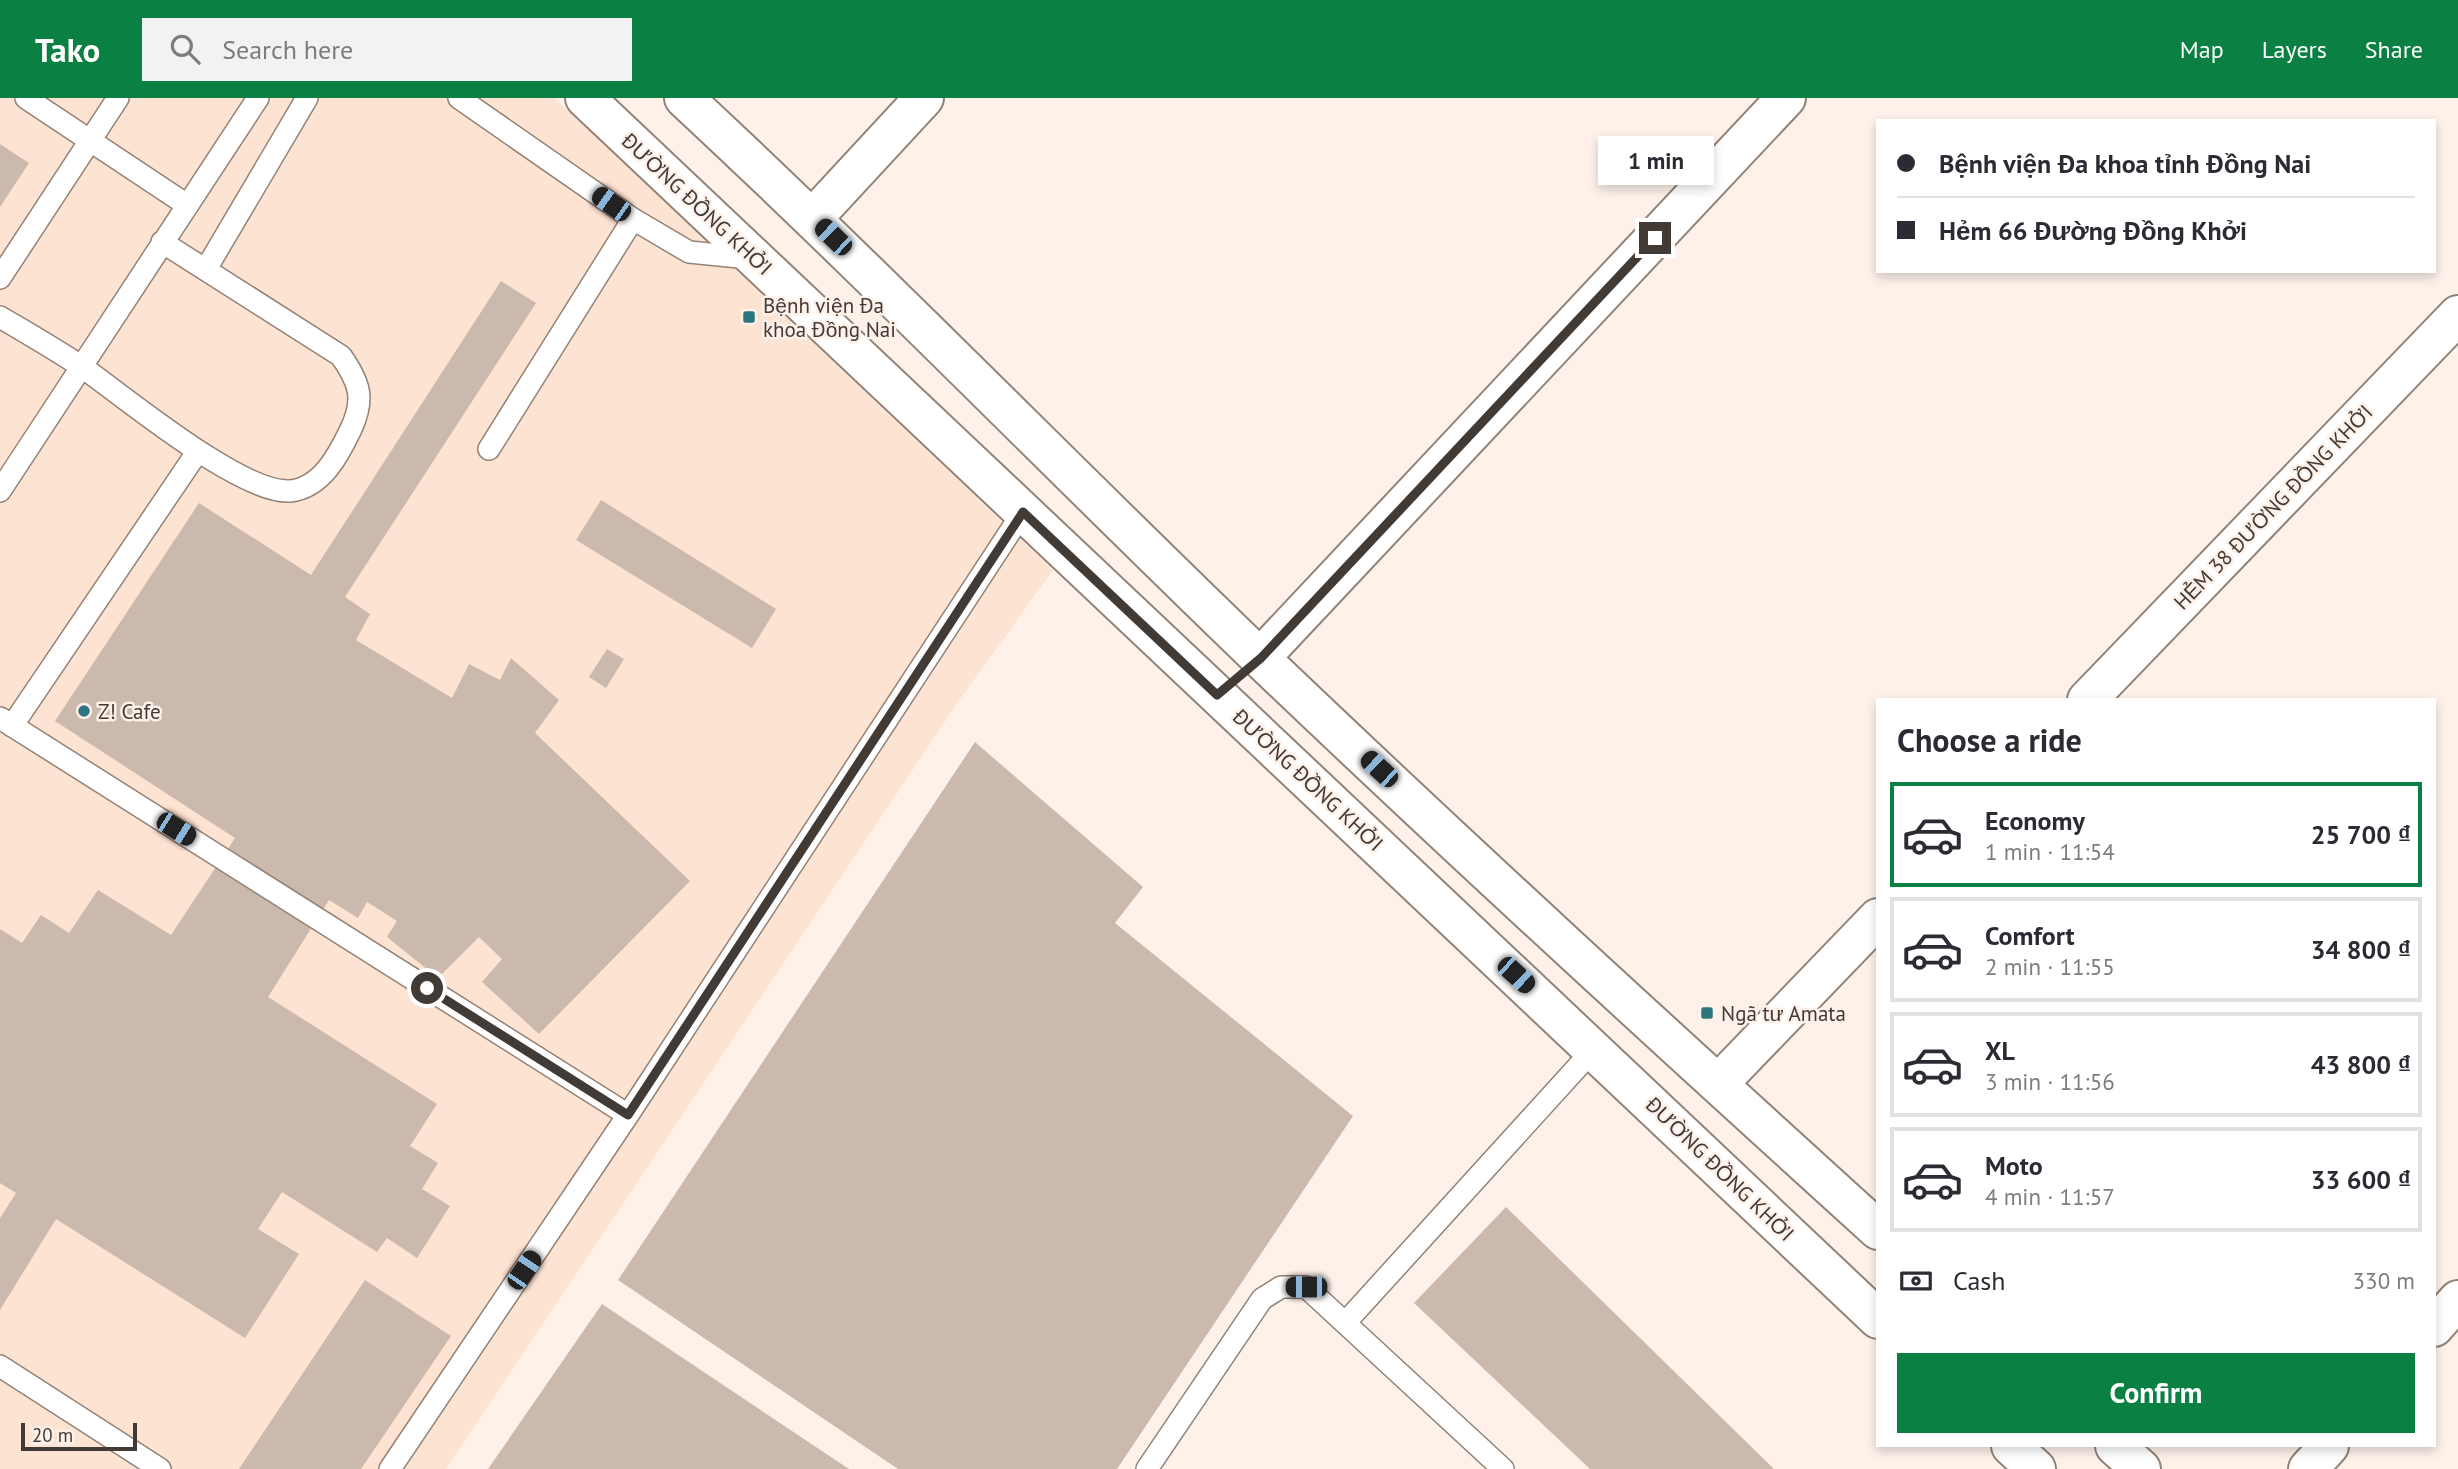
<!DOCTYPE html>
<html lang="en">
<head>
<meta charset="utf-8">
<style>
	body { margin:0; font-family:"PT Sans",sans-serif; background:#f2f2f3; color:#2b2b33; height:100vh; display:flex; flex-direction:column; font-size:26px; white-space:nowrap }
	* { box-sizing:border-box; margin:0 }
	p { font-size:23px; color:#7c7c81 }
	.icon { flex:none; width:38px; height:38px; fill:none; stroke:currentColor; stroke-width:2; stroke-linecap:round; stroke-linejoin:round }
	.map { position:relative; flex:1; overflow:hidden }
	.details { position:absolute; left:1876px; top:600px; width:560px; height:749px; display:flex; flex-direction:column; background:#fff; border-radius:0px; box-shadow:0 4px 10px #0003 }
	.details>* { flex:none }
	.guide { position:absolute; left:1876px; top:21px; width:560px; height:154px; border-radius:0px; box-shadow:0 4px 10px #0003; display:grid; align-content:center; height:154px; padding:0 21px; background:#fff }
	.scale { position:absolute; left:21px; bottom:18px; width:116px; box-sizing:border-box; padding-left:7px; border:4px solid #423a35; border-top:0; font-size:19px; line-height:24px; white-space:nowrap; color:#423a35; -webkit-text-stroke:5px #fdf1ea; paint-order:stroke }
	.end { position:absolute; width:32px; height:32px; margin:-16px; border:9px solid #423a35; background:#fff; box-shadow:0 0 0 4px #fff }
	.from { border-radius:50% }
	.bubble { position:absolute; height:49px; border-radius:0px; background:#fff; box-shadow:0 4px 10px #0003; font-size:23px; font-weight:800; line-height:49px; text-align:center }
	.car { position:absolute; width:21px; height:42px; margin:-21px -10px; border-radius:9px; box-shadow:0 0 5px 2px #0007; background:linear-gradient(#222 24%,#8ab4d8 0 40%,#222 0 76%,#8ab4d8 0 86%,#222 0) }
	.guide b { display:flex; align-items:center; gap:24px; height:66px; font-size:26px }
	.guide b+b { border-top:2px solid #e1e1e2 }
	.guide i { width:18px; height:18px; background:#2b2b33 }
	ul { padding:0; list-style:none }
	li { display:flex; align-items:center; gap:21px; height:105px; margin:0 14px 10px; padding:0 7px; border:4px solid #e1e1e2; border-radius:0px }
	li div { flex:1 }
	li b { display:block; font-size:26px }
	li em { font-style:normal; font-weight:800 }
	li.active { border-color:#0b8043 }
	li>.icon { width:63px; height:63px; stroke-width:1.5 }
	h2 { padding:0 21px; font-size:32px; line-height:84px }
	.pay { display:flex; align-items:center; gap:18px; height:77px; padding:0 21px; font-size:26px }
	.pay p { margin-inline-start:auto }
	.cta { display:flex; gap:14px; margin-top:auto; padding:14px 21px }
	.cta a { flex:1; height:80px; border-radius:0px; background:#0b8043; color:#fff; font-size:28px; font-weight:800; line-height:80px; text-align:center }
	header { display:flex; align-items:center; gap:42px; box-sizing:border-box; height:98px; padding:0 35px; background:#0b8043; color:#fff }
	header strong { font-size:33px }
	nav { display:flex; gap:38px; margin-inline-start:auto; font-size:24px }
	.search { width:490px; height:63px; background:#f2f2f3; display:flex; align-items:center; gap:18px; box-sizing:border-box; padding:0 24px; border-radius:0px; color:#7c7c81; font-size:26px }
	.map>svg:first-child { display:block }
	.built { fill:#fde3d2 }
	.building { fill:#cbb9ad }
	.lines { fill:none; stroke-linecap:round; stroke-linejoin:round }
	.lane-casing { stroke:#938276; stroke-width:24 }
	.street-casing { stroke:#938276; stroke-width:42 }
	.secondary-casing { stroke:#938276; stroke-width:42 }
	.lane { stroke:#fff; stroke-width:21 }
	.street { stroke:#fff; stroke-width:38 }
	.secondary { stroke:#fff; stroke-width:38 }
	.route { stroke:#423a35; stroke-width:9 }
	.poi-dot { fill:#2e767f; stroke:#fdf1ea; stroke-width:2.5 }
	.labels { text-anchor:middle; dominant-baseline:central; stroke-width:5; stroke-linejoin:round; paint-order:stroke }
	.street-label { font-size:21px; fill:#423a35; stroke:#fdf1ea }
	.poi-label { font-size:21px; fill:#423a35; stroke:#fdf1ea; text-anchor:start }
</style>
</head>
<body>
<header>
<strong>Tako</strong>
<div class="search"><svg class="icon" aria-label="search" viewBox="0 0 24 24"><circle cx="10" cy="10" r="6"/><path d="M15 15l6 6"/></svg>Search here</div>
<nav><a>Map</a><a>Layers</a><a>Share</a></nav>
</header>
<div class="map">
<svg width="2458" height="1371" viewBox="0 0 2458 1371">
	<rect width="100%" height="100%" fill="#fdf1ea"/>
	<path class="built" d="M 0,0 L 554,0 L 1053,472 L 958,604 L 446,1371 L 0,1371 Z"/>
	<path class="building" d="M 0,46 L 29,65 L 0,109 Z
		M 501,183 L 536,205 L 345,499 L 370,516 L 356,542 L 452,600 L 469,566 L 500,582 L 511,560 L 559,602 L 535,635 L 690,783 L 539,936 L 482,884 L 502,861 L 479,839 L 438,880 L 387,839 L 397,823 L 367,804 L 358,820 L 329,802 L 268,899 L 437,1006 L 410,1048 L 438,1065 L 422,1091 L 450,1108 L 417,1160 L 387,1140 L 377,1154 L 282,1094 L 258,1131 L 299,1156 L 245,1240 L 56,1121 L 0,1212 L 0,1120 L 16,1095 L 0,1085 L 0,831 L 22,845 L 41,817 L 69,835 L 98,792 L 171,837 L 235,740 L 55,623 L 199,405 L 311,477 Z
		M 601,402 L 776,511 L 752,550 L 576,442 Z
		M 607,551 L 624,561 L 606,590 L 589,579 Z
		M 975,644 L 1143,789 L 1115,825 L 1353,1018 L 1117,1371 L 898,1371 L 618,1182 Z
		M 1506,1109 L 1774,1371 L 1590,1371 L 1414,1205 Z
		M 365,1182 L 451,1238 L 361,1371 L 239,1371 Z
		M 602,1206 L 849,1371 L 488,1371 Z"/>
	<g class="lines">
		<g class="lane-casing">
			<path id="lane" d="M 26,0 L 187,107
				M 459,0 L 633,121 L 689,154 L 749,160
				M 206,171 L 307,0
				M 0,180 L 118,0
				M 0,219 C 27,235 55,251 82,269 C 125,299 241,396 290,393 C 322,390 339,356 351,331 C 365,301 360,285 341,258 L 162,144
				M 489,351 L 633,121
				M 0,393 L 258,0
				M 0,620 L 628,1017
				M 12,628 L 198,353
				M 1345,1225 L 1594,951
				M 0,1268 L 160,1371
				M 390,1371 L 628,1017 L 1023,414
				M 1147,1371 L 1262,1201 L 1281,1189 L 1306,1189 L 1503,1371"/>
		</g>
		<g class="street-casing">
			<path id="street" d="M 813,120 L 924,0
				M 1260,560 L 1786,0
				M 2087,602 L 2458,217
				M 1718,986 L 1878,820
				M 2434,1229 L 2458,1202
				M 2308,1371 L 2329,1348"/>
		</g>
		<g class="secondary-casing">
			<path id="secondary" d="M 585,0 L 1878,1221
				M 684,0 C 882,184 1070,378 1265,565 C 1466,757 1672,945 1878,1132
				M 2011,1348 L 2036,1371
				M 2115,1348 L 2141,1371"/>
		</g>
		<use href="#lane" class="lane"/>
		<use href="#street" class="street"/>
		<use href="#secondary" class="secondary"/>
	</g>
	<g class="lines">
		<path class="route" d="M 427,890 L 628,1017 L 1023,414 L 1217,597 L 1261,560 L 1655,140"/>
	</g>
	<g class="poi-dot">
		<rect x="742" y="212" width="14" height="14" rx="3.5"/>
		<circle cx="84" cy="613" r="7"/>
		<rect x="1700" y="908" width="14" height="14" rx="3.5"/>
	</g>
	<g class="labels">
		<g class="street-label">
			<text transform="translate(697 106) rotate(43)">ĐƯỜNG ĐỒNG KHỞI</text>
			<text transform="translate(2273 409) rotate(-46)">HẺM 38 ĐƯỜNG ĐỒNG KHỞI</text>
			<text transform="translate(1308 682) rotate(43)">ĐƯỜNG ĐỒNG KHỞI</text>
			<text transform="translate(1720 1071) rotate(44)">ĐƯỜNG ĐỒNG KHỞI</text>
		</g>
		<g class="poi-label">
			<text x="763" y="207">Bệnh viện Đa<tspan x="763" dy="24">khoa Đồng Nai</tspan></text>
			<text x="98" y="613">Z! Cafe</text>
			<text x="1721" y="915">Ngã tư Amata</text>
		</g>
	</g>
</svg>
<div class="scale">20 m</div>
<i class="end from" style="left:427px;top:890px"></i>
<i class="end" style="left:1655px;top:140px"></i>
<div class="bubble" style="left:1598px;top:38px;width:116px">1 min</div>
<i class="car" style="left:611px;top:106px;rotate:305deg"></i>
<i class="car" style="left:833px;top:139px;rotate:314deg"></i>
<i class="car" style="left:1379px;top:671px;rotate:313deg"></i>
<i class="car" style="left:176px;top:731px;rotate:122deg"></i>
<i class="car" style="left:1516px;top:877px;rotate:133deg"></i>
<i class="car" style="left:524px;top:1172px;rotate:34deg"></i>
<i class="car" style="left:1306px;top:1189px;rotate:270deg"></i>
<div class="guide">
<b><i class="from"></i>Bệnh viện Đa khoa tỉnh Đồng Nai</b>
<b><i></i>Hẻm 66 Đường Đồng Khởi</b>
</div>
<section class="details">
<h2>Choose a ride</h2>
<ul>
<li class="active"><svg class="icon" aria-label="car" viewBox="0 0 24 24"><path d="M5 17H2v-5l4-1 3-4h7l3 4 3 1v5h-3M9 17h6M6 11h13"/><circle cx="7" cy="17" r="2"/><circle cx="17" cy="17" r="2"/></svg><div><b>Economy</b><p>1 min · 11:54</p></div><em>25 700 ₫</em></li>
<li><svg class="icon" aria-label="car" viewBox="0 0 24 24"><path d="M5 17H2v-5l4-1 3-4h7l3 4 3 1v5h-3M9 17h6M6 11h13"/><circle cx="7" cy="17" r="2"/><circle cx="17" cy="17" r="2"/></svg><div><b>Comfort</b><p>2 min · 11:55</p></div><em>34 800 ₫</em></li>
<li><svg class="icon" aria-label="car" viewBox="0 0 24 24"><path d="M5 17H2v-5l4-1 3-4h7l3 4 3 1v5h-3M9 17h6M6 11h13"/><circle cx="7" cy="17" r="2"/><circle cx="17" cy="17" r="2"/></svg><div><b>XL</b><p>3 min · 11:56</p></div><em>43 800 ₫</em></li>
<li><svg class="icon" aria-label="car" viewBox="0 0 24 24"><path d="M5 17H2v-5l4-1 3-4h7l3 4 3 1v5h-3M9 17h6M6 11h13"/><circle cx="7" cy="17" r="2"/><circle cx="17" cy="17" r="2"/></svg><div><b>Moto</b><p>4 min · 11:57</p></div><em>33 600 ₫</em></li>
</ul>
<div class="pay"><svg class="icon" aria-label="cash" viewBox="0 0 24 24"><path d="M3 7h18v10H3z"/><circle cx="12" cy="12" r="2"/></svg>Cash<p>330 m</p></div>
<div class="cta"><a>Confirm</a></div>
</section>
</div>
</body>
</html>
